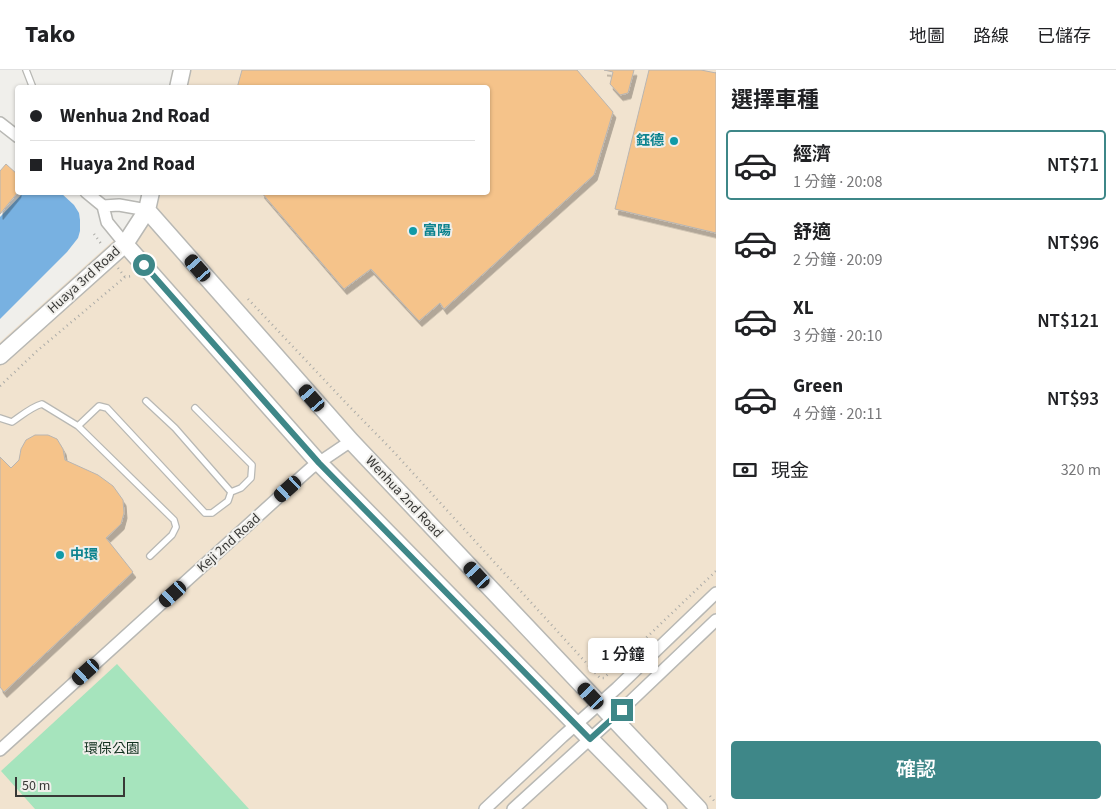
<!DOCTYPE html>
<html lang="zh-TW">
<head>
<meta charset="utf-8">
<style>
	body { margin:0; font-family:"Source Sans 3","Noto Sans TC",sans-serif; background:#f6f6f6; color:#202124; height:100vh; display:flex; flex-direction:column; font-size:19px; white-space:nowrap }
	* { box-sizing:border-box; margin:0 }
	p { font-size:16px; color:#757577 }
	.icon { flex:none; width:28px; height:28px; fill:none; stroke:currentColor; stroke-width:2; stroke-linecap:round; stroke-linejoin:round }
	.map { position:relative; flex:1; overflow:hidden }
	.sheet { display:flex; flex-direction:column; background:#fff; width:400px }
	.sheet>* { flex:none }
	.banner { position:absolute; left:15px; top:15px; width:475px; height:110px; border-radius:5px; box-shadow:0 1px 4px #0004; display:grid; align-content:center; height:110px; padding:0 15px; background:#fff }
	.scale { position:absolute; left:15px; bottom:12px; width:110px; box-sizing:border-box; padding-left:5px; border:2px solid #383836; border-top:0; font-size:14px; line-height:18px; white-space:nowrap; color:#383836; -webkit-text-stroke:4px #f0efeb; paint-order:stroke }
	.end { position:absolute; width:22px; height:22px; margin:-11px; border:6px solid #3e8788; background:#fff; box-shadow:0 0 0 2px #fff }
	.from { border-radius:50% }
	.bubble { position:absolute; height:35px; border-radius:5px; background:#fff; box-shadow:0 1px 4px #0004; font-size:16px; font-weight:600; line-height:35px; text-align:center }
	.car { position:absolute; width:15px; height:30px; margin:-15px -8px; border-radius:6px; box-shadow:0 0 4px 1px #0007; background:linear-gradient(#222 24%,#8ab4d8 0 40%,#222 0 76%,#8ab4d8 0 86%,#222 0) }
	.banner b { display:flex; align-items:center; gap:18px; height:48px; font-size:19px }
	.banner b+b { border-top:1px solid #e0e0e0 }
	.banner i { width:12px; height:12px; background:#202124 }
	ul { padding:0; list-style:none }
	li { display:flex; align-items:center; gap:15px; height:70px; margin:0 10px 8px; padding:0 5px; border:2px solid transparent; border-radius:5px }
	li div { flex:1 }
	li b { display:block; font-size:19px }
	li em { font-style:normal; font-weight:600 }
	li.selected { border-color:#3e8788 }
	li>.icon { width:45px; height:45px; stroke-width:1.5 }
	h2 { padding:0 15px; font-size:22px; line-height:60px }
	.pay { display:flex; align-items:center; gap:12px; height:55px; padding:0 15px; font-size:19px }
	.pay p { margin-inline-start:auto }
	.cta { display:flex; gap:10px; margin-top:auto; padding:10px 15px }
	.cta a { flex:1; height:58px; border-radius:5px; background:#3e8788; color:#fff; font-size:20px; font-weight:600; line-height:58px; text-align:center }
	header { display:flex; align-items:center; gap:30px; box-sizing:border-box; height:70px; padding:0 25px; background:#fff; border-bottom:1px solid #e0e0e0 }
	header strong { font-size:24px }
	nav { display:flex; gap:28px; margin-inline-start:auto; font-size:18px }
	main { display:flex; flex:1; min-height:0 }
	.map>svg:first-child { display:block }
	.industrial { fill:#f1e3cf }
	.green { fill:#a6e4bd }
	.water { fill:#78b1e1 }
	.building { fill:#f5c38a; stroke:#b8b5b2; filter:url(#shadow) }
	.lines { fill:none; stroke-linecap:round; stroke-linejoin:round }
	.lane-casing { stroke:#b8b8b4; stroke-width:8 }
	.street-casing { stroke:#b8b8b4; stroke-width:14 }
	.secondary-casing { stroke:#b8b8b4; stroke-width:19 }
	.path { stroke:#ababa7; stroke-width:2.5; stroke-dasharray:1 4; stroke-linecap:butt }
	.lane { stroke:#fff; stroke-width:5.5 }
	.street { stroke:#fff; stroke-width:11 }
	.secondary { stroke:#fff; stroke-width:16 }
	.route { stroke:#3e8788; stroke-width:6 }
	.culture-dot { fill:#0f9aa8; stroke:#f0efeb; stroke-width:2 }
	.labels { text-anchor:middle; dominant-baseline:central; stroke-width:4; stroke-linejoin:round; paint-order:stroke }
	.culture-label { font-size:14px; font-weight:bold; fill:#0d838f; stroke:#f0efeb; text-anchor:start }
	.street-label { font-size:14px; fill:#383836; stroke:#f0efeb }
	.park-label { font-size:14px; fill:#12311f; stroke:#f0efeb }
</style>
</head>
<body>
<header>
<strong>Tako</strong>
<nav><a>地圖</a><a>路線</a><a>已儲存</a></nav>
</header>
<main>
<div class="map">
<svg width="716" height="739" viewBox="0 0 716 739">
	<defs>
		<filter id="shadow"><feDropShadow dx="3" dy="5.5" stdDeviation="0" flood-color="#0004"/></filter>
	</defs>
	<rect width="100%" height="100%" fill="#f0efeb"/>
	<path class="industrial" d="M 176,0 L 716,0 L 716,739 L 0,739 L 0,272 L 144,143 L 148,123 L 488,122 L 488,18 L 172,17 Z"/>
	<path class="green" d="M 117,594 L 249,739 L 35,739 L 1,701 Z"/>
	<path class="water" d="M 23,123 L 61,123 L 74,135 L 79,143 L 80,150 L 80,161 L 78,168 L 67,182 L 0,249 L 0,147 Z"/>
	<path class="building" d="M 242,0 L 577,0 L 613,42 L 594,105 L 444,239 L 440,233 L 419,251 L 371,199 L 344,219 L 261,122 L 488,122 L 488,18 L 237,18 Z
		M 604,0 L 634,0 L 628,23 L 620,25 L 610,14 L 613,2 Z
		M 649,0 L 701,0 L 716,3 L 716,2 L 716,163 L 615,139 Z
		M 6,94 L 18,105 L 18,122 L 0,144 L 0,101 Z
		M 35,365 L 48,365 L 57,369 L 63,379 L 65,390 L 98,405 L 113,416 L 123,430 L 124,443 L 121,454 L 106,468 L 133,502 L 4,622 L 0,617 L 0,387 L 11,398 L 19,390 L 21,379 L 26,370 Z"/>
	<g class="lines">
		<g class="lane-casing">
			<path id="lane" d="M 26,0 L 33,18
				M 195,338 L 252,395 L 251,408 L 241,418 L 231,422
				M 0,348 L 12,352 C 21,346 31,337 42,334 L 78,356 L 174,450 L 176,457 L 172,465 L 150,486
				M 78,356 L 99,336 L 107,338 L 205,443 L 212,443 L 228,431 L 231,422 L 175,358 L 146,331"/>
		</g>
		<g class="street-casing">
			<path id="street" d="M 0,53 L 18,67
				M 86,122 L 103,136 L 107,152 L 125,174
				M 103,136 L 119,135 L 147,140
				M 0,680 L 302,406 L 311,398 L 351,371
				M 485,739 L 562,667 L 617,618 L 716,523
				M 513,739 L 613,648 L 716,550"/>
		</g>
		<g class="secondary-casing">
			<path id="secondary" d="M 178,18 L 182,0
				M 147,140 L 351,371 L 699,739
				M 125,174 L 319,393 L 659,739
				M 0,286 L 125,174 L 147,140 L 151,122"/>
		</g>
		<path class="path" d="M 94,164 L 102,175
			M 118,198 L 125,207
			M 248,229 L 348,335 L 392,380 L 600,608 L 604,608 L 716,501
			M 0,316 L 37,281 L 125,207 L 132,206
			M 710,726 L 716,733"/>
		<use href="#lane" class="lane"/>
		<use href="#street" class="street"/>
		<use href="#secondary" class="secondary"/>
	</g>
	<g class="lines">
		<path class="route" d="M 144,195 L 319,393 L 590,669 L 622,640"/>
	</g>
	<g class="culture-dot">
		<circle cx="674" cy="71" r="5"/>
		<circle cx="413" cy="161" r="5"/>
		<circle cx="60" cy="485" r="5"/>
	</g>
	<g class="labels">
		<g class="culture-label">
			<text x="664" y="71" text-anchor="end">鈺德</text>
			<text x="423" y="161">富陽</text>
			<text x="70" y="485">中環</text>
		</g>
		<g class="street-label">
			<text transform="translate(84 210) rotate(-42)">Huaya 3rd Road</text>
			<text transform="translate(404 427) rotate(47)">Wenhua 2nd Road</text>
			<text transform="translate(229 473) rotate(-42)">Keji 2nd Road</text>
		</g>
		<g class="park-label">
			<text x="112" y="679">環保公園</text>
		</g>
	</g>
</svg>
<div class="scale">50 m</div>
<i class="end from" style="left:144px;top:195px"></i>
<i class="end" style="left:622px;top:640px"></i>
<div class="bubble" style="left:588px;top:568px;width:70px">1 分鐘</div>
<i class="car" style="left:198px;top:198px;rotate:319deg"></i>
<i class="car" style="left:312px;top:328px;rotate:319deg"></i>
<i class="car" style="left:288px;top:419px;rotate:228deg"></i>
<i class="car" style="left:477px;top:505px;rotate:317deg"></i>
<i class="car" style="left:173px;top:524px;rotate:228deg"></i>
<i class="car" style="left:86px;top:602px;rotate:228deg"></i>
<i class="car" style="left:591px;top:626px;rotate:317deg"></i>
<div class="banner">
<b><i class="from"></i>Wenhua 2nd Road</b>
<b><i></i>Huaya 2nd Road</b>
</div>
</div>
<section class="sheet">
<h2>選擇車種</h2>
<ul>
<li class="selected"><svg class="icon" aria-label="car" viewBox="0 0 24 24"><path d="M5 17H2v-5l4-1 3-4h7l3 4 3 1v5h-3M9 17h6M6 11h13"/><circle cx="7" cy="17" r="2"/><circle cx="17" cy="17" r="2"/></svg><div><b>經濟</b><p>1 分鐘 · 20:08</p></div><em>NT$71</em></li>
<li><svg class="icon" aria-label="car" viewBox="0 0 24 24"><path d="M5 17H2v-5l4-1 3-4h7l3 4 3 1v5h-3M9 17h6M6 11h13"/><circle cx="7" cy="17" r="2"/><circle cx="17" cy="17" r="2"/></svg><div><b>舒適</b><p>2 分鐘 · 20:09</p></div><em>NT$96</em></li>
<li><svg class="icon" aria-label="car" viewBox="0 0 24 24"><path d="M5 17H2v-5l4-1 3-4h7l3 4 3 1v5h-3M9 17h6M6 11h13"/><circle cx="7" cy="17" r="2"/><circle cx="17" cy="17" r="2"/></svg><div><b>XL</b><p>3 分鐘 · 20:10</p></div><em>NT$121</em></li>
<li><svg class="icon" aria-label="car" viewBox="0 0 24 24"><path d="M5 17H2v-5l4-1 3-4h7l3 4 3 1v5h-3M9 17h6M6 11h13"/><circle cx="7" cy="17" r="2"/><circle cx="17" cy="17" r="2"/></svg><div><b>Green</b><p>4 分鐘 · 20:11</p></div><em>NT$93</em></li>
</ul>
<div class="pay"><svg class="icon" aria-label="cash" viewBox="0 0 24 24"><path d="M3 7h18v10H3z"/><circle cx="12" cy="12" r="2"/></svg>現金<p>320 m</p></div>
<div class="cta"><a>確認</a></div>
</section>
</main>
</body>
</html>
